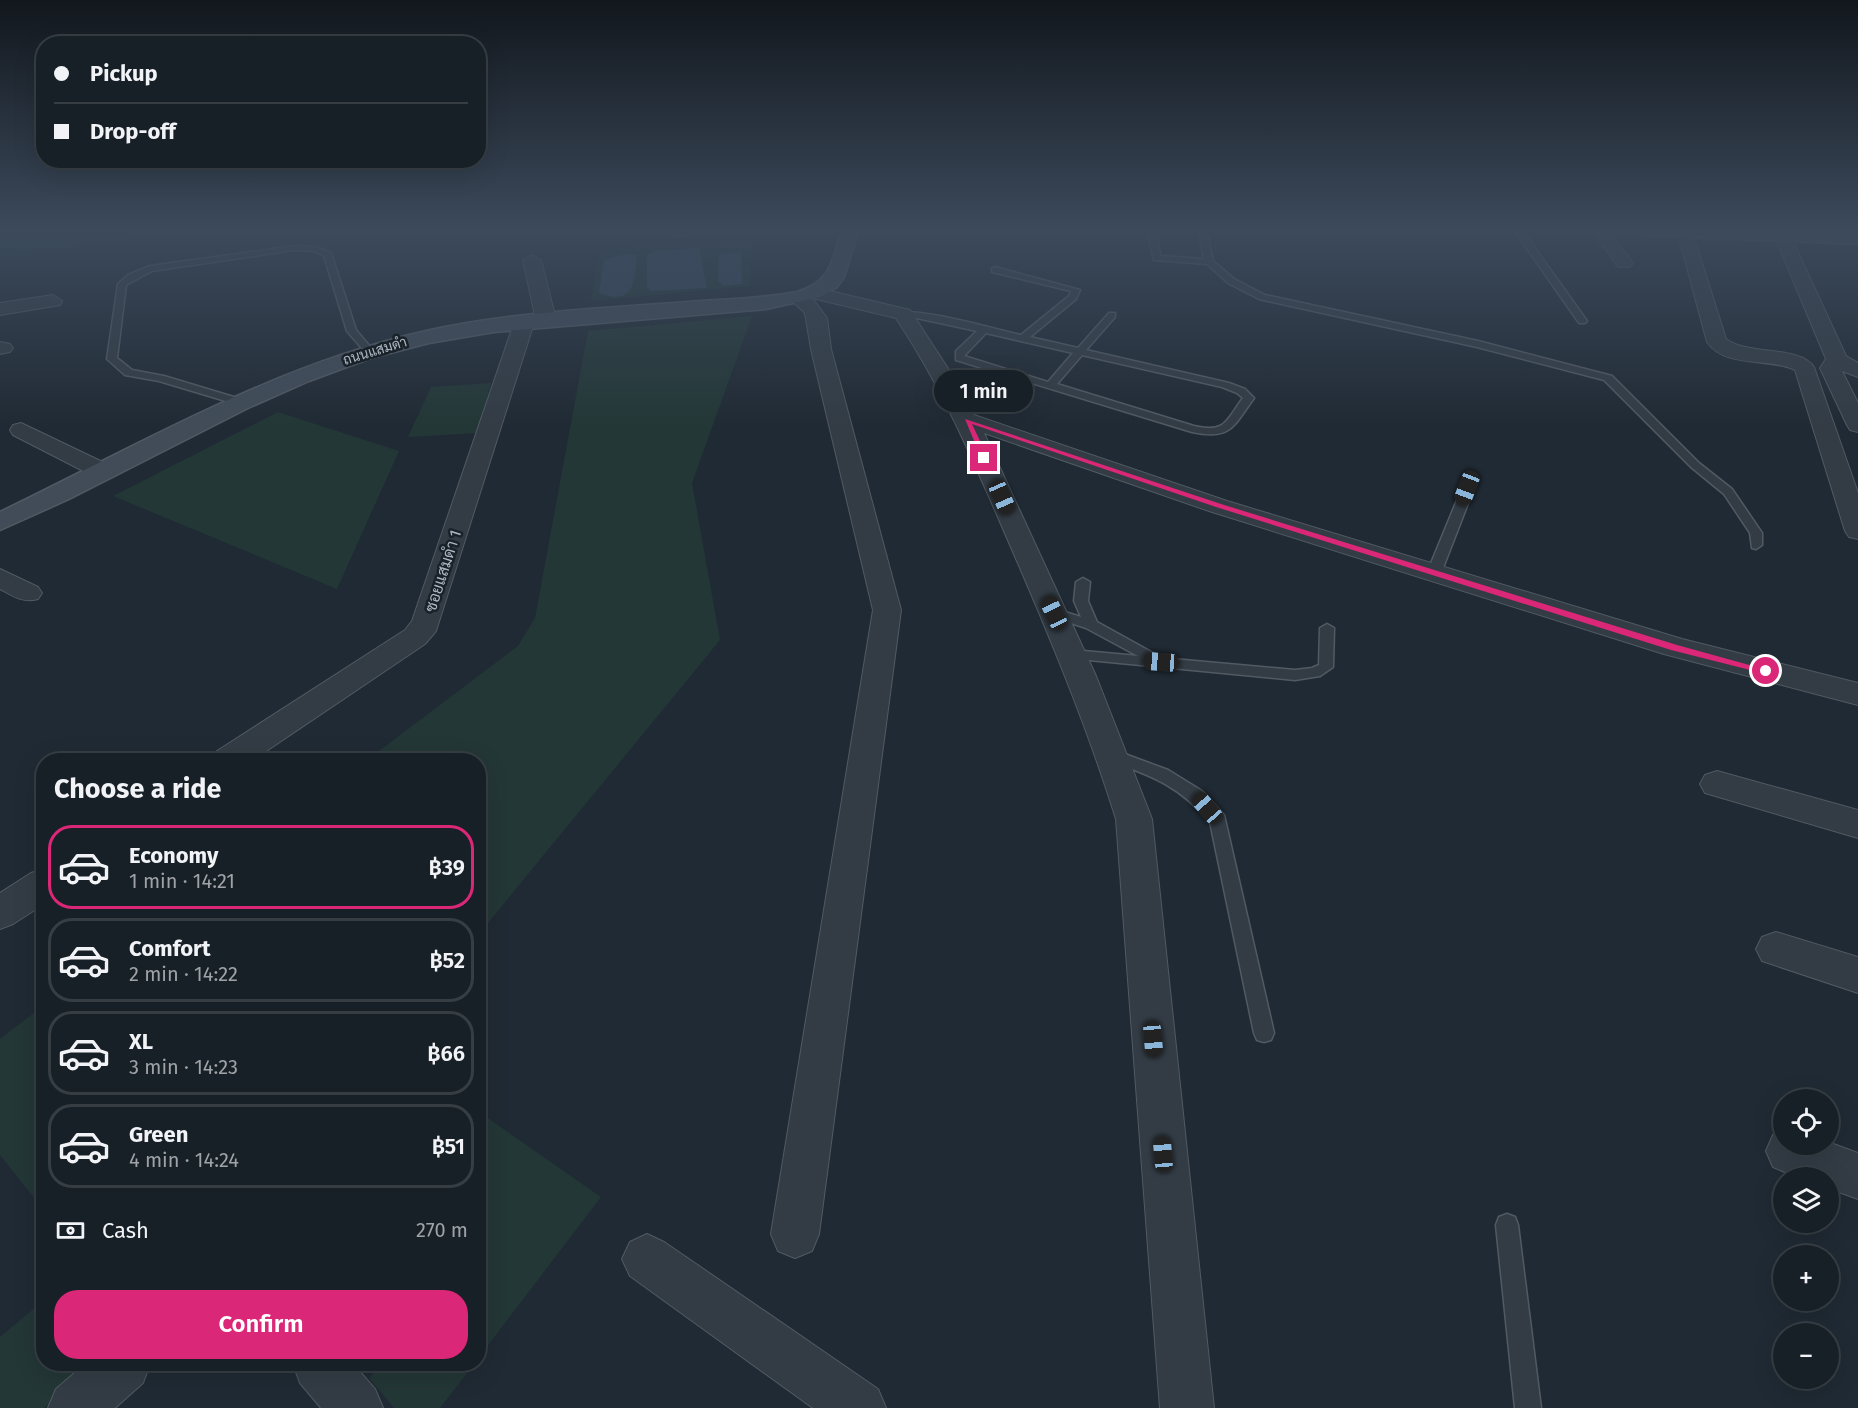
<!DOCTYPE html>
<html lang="en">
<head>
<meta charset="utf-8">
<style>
	body { margin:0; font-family:"Fira Sans",Sarabun,sans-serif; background:#252d33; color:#f1f3f6; height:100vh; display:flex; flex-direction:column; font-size:22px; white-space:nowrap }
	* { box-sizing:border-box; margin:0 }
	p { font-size:20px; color:#9fa3a7 }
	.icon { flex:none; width:33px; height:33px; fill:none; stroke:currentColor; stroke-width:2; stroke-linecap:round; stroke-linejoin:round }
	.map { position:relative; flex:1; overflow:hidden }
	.sheet { position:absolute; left:36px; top:753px; width:450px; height:618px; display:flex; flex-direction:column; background:#182027; border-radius:24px; box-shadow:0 6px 24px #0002,0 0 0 2px #363e44 }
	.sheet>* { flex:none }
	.guide { position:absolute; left:36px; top:36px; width:450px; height:132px; border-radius:24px; box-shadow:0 6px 24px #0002,0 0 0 2px #363e44; display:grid; align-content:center; height:132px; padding:0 18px; background:#182027 }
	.controls { position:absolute; left:1773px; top:1089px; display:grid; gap:12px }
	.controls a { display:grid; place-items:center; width:66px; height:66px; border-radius:50%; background:#182027; box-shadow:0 6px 24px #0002,0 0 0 2px #363e44; font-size:30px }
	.end { position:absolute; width:27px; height:27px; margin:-14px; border:8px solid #db2777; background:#fff; box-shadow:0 0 0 3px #fff }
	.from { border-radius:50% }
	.bubble { position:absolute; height:42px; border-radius:21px; background:#182027; box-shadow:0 6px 24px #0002,0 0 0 2px #363e44; font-size:20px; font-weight:600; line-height:42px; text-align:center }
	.car { position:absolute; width:18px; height:36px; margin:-18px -9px; border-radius:8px; box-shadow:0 0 4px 2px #0007; background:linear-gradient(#222 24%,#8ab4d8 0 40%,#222 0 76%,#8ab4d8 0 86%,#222 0) }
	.guide b { display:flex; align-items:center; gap:21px; height:57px; font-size:22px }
	.guide b+b { border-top:2px solid #363e44 }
	.guide i { width:15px; height:15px; background:#f1f3f6 }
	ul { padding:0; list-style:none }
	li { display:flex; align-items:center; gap:18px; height:84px; margin:0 12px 9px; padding:0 6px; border:3px solid #363e44; border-radius:24px }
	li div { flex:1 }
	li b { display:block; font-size:22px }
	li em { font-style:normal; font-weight:600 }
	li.on { border-color:#db2777 }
	li>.icon { width:54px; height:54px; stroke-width:1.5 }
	h2 { padding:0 18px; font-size:27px; line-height:72px }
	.pay { display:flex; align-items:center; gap:15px; height:66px; padding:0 18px; font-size:22px }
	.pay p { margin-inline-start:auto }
	.primary-button { display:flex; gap:12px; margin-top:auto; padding:12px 18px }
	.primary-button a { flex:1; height:69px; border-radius:24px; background:#db2777; color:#fff; font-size:24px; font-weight:600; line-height:69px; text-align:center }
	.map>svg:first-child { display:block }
	.green { fill:#233736; fill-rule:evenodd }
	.water { fill:#34485b }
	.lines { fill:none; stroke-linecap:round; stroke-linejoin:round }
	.lane-casing { stroke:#515a63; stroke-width:3 }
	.street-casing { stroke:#515a63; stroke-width:2 }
	.secondary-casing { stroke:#515a63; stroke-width:3 }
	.lane { fill:#333c45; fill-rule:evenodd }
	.street { fill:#333c45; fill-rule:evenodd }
	.secondary { fill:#414c58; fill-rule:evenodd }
	.route { fill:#db2777 }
	.labels { text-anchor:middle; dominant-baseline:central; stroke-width:5; stroke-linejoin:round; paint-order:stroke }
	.far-street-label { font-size:14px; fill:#adb7c2; stroke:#192129 }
	.street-label { font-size:16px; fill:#adb7c2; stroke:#192129 }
</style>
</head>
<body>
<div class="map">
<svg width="1858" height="1408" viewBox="0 0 1858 1408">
	<rect width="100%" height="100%" fill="#202a34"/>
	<path class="green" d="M 0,230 L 199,230 L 0,258 Z
		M 752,241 L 750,286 L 591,301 L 600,249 ZM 656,251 L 706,288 L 680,289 Z
		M 752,316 L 692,483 L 720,640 L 479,934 L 478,760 L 367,760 L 518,646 L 535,618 L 588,331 Z
		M 491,383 L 478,433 L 408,437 L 431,387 Z
		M 278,412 L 399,451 L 337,589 L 113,496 Z
		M 43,1006 L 43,1209 L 0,1155 L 0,1039 Z
		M 479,1112 L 601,1197 L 479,1357 Z
		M 43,1301 L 44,1364 L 96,1364 L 44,1408 L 0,1408 L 0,1337 Z
		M 382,1364 L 474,1364 L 440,1408 L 394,1408 L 369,1378 Z"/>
	<path class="water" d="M 699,248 L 707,288 L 652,291 L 647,288 L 647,255 L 656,251 Z
		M 741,252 L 742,284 L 724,286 L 718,281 L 719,254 Z
		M 625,254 L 637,255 C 634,282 635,306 599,293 L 604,260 Z"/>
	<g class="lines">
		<g class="lane-casing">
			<path id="lane" d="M 653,230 L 717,230 L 675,236 Z
				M 1147,230 L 1155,230 L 1161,256 L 1204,259 L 1198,230 L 1206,230 L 1213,261 L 1234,279 L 1265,295 L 1478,341 L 1612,376 L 1699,463 L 1732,489 L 1762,533 L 1762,545 L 1756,549 L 1752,548 L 1750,533 L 1724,494 L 1691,467 L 1604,380 L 1477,347 L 1259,299 L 1228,283 L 1207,264 L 1154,260 Z
				M 1514,230 L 1522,230 L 1587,321 L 1585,323 L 1579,323 Z
				M 295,246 L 316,247 L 331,253 L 356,330 L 372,349 L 372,353 L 366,353 L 347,331 L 324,256 L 314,251 L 295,250 L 152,271 L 126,285 L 117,358 L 132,370 L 164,376 L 247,401 L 247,405 L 239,405 L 159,381 L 125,375 L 107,359 L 118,284 L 128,275 L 150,266 Z
				M 995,267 L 1080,290 L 1076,299 L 1030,337 L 1078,348 L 1109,313 L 1115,313 L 1115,317 L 1086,350 L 1229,383 L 1245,389 L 1254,398 C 1233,427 1231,440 1192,432 L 956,360 L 956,351 L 977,331 L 898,314 C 911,305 1001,331 1021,335 L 1069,296 L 1071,291 L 992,272 L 992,268 ZM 986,333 L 1073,353 L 1048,382 L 964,356 ZM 1082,355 L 1222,387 L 1237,393 L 1243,398 C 1225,422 1226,433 1194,426 L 1057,384 Z
				M 1468,484 L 1474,488 L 1441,573 L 1434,577 L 1429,576 L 1427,573 L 1462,488 Z
				M 1083,578 L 1090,582 L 1088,601 L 1097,622 L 1162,658 L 1295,670 L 1312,668 L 1319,665 L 1320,628 L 1327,624 L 1334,628 L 1333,667 L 1320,676 L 1295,680 L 1068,658 L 1066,655 L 1068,652 L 1073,650 L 1138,656 L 1086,628 L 1050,616 L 1048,613 L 1050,610 L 1055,609 L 1081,617 L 1074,601 L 1076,582 Z
				M 1114,750 L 1168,770 L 1202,791 L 1224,815 L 1274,1033 L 1271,1040 L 1264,1042 L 1257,1040 L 1254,1033 L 1210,822 C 1178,785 1154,777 1108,760 L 1106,756 L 1108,752 Z
				M 1507,1214 L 1515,1217 L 1518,1225 L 1541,1408 L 1515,1408 L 1496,1225 L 1499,1217 Z"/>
		</g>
		<g class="street-casing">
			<path id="street" d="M 1592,230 L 1608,230 L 1633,263 L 1630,267 L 1618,267 Z
				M 1677,230 L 1692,231 L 1726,339 C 1749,356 1799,345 1814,367 L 1858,493 L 1858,539 L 1849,537 L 1845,531 L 1795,370 C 1768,357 1726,369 1707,342 Z
				M 1782,230 L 1790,235 L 1846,356 L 1858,363 L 1858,377 L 1842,371 L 1858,403 L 1858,432 L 1850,430 L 1847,425 L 1820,368 L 1826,359 L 1774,235 Z
				M 532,255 L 541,260 L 556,320 L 546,326 L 536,320 L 523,260 Z
				M 813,287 L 910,310 L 947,367 L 974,415 L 1227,501 L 1682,639 L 1858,683 L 1858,705 L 1664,654 L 1209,511 L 984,433 L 1096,676 L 1152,819 L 1214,1408 L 1160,1408 L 1116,819 C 1086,723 1047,630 1007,538 C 974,462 942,387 896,318 L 812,298 L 827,318 L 831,349 L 901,610 L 819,1234 L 812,1251 L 795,1258 L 778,1251 L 771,1234 L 873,610 L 811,349 L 805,313 L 788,297 L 790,293 L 804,293 L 806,289 Z
				M 53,295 L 62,301 L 60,305 L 0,315 L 0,303 Z
				M 524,317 L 534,323 L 436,631 L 425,644 L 253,760 L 213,760 L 217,751 L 405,630 L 412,621 L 514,323 Z
				M 0,342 L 10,344 L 13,348 L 10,352 L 0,354 Z
				M 21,423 L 113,467 L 116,472 L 113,477 L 104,479 L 95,477 L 13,435 L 10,430 L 13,425 Z
				M 0,569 L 38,587 L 42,593 L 38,599 C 22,603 13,596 0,589 Z
				M 1717,771 L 1858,810 L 1858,838 L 1705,793 L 1700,784 L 1705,775 Z
				M 44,869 L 44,904 L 13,924 L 0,929 L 0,893 L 31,873 Z
				M 1776,932 L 1858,957 L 1858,993 L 1762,961 L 1756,949 L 1762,937 Z
				M 1784,1130 L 1784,1144 L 1828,1144 L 1828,1142 L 1858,1153 L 1858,1199 L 1828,1188 L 1828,1178 L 1799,1178 L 1773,1167 L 1766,1151 L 1773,1135 Z
				M 647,1234 L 664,1242 L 878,1389 L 886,1408 L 813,1408 L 630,1276 L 622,1259 L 630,1242 Z
				M 85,1364 L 150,1364 L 143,1383 L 115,1408 L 48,1408 L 56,1389 Z
				M 293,1364 L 353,1364 L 375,1389 L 383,1408 L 321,1408 L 300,1383 Z"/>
		</g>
		<g class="secondary-casing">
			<path id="secondary" d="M 842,230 L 859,230 L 844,277 L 837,287 L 820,297 L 766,309 L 494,332 L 429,343 L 371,358 L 309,381 L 248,408 L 69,499 L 0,530 L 0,512 C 139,445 274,365 426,331 C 514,311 612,308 702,301 C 733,299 765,298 797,292 C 833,281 831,261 842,230 Z
				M 1635,230 L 1757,230 L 1858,234 L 1858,244 L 1644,235 Z"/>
		</g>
		<use href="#lane" class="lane"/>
		<use href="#street" class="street"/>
		<use href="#secondary" class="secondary"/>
	</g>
	<linearGradient id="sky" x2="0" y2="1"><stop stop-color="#12171d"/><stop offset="0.54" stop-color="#3c4a5c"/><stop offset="1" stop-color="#3c4a5c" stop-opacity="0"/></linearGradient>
	<rect width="1858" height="427" fill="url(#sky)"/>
	<path class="route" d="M 965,419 L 1221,504 L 1677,645 L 1771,671 L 1766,674 L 1671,650 L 1216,507 L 972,424 L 988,458 L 982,460 Z"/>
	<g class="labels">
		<g class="far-street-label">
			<text transform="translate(375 351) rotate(-17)">ถนนแสมดำ</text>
		</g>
		<g class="street-label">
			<text transform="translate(443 571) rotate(-72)">ซอยแสมดำ 1</text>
		</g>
	</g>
</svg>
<div class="controls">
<a><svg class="icon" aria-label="locate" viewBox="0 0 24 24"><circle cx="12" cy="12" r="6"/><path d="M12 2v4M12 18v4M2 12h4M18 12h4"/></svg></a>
<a><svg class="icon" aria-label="layers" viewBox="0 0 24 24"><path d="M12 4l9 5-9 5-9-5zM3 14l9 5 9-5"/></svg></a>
<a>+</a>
<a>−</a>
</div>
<i class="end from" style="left:1766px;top:671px"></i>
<i class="end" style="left:984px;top:458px"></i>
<div class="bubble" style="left:934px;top:370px;width:99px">1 min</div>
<i class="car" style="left:1467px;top:488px;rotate:201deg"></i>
<i class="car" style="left:1002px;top:497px;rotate:156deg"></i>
<i class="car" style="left:1054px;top:613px;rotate:335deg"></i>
<i class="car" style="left:1161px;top:662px;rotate:274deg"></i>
<i class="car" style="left:1207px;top:808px;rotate:319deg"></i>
<i class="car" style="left:1153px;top:1039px;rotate:175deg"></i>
<i class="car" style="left:1163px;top:1154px;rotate:355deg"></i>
<div class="guide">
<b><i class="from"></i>Pickup</b>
<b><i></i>Drop-off</b>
</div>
<section class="sheet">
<h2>Choose a ride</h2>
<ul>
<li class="on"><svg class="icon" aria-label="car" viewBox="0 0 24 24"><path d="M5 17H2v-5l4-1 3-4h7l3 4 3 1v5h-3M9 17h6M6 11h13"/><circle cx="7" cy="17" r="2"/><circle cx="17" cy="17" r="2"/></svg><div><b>Economy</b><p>1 min · 14:21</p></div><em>฿39</em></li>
<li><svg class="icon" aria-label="car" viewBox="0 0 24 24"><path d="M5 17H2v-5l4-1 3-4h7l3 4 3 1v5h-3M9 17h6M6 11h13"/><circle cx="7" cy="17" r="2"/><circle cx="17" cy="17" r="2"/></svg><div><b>Comfort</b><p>2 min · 14:22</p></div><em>฿52</em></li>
<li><svg class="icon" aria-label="car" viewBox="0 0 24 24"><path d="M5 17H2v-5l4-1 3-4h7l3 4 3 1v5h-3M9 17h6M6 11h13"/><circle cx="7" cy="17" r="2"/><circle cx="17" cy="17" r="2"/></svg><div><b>XL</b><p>3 min · 14:23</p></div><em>฿66</em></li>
<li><svg class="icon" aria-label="car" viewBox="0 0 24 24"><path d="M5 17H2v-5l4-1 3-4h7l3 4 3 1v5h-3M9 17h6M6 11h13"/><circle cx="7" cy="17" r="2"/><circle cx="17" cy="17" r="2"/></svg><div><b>Green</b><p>4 min · 14:24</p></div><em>฿51</em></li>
</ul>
<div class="pay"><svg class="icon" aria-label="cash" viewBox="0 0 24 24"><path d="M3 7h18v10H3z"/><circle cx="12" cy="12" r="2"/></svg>Cash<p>270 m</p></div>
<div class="primary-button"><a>Confirm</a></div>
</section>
</div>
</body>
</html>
